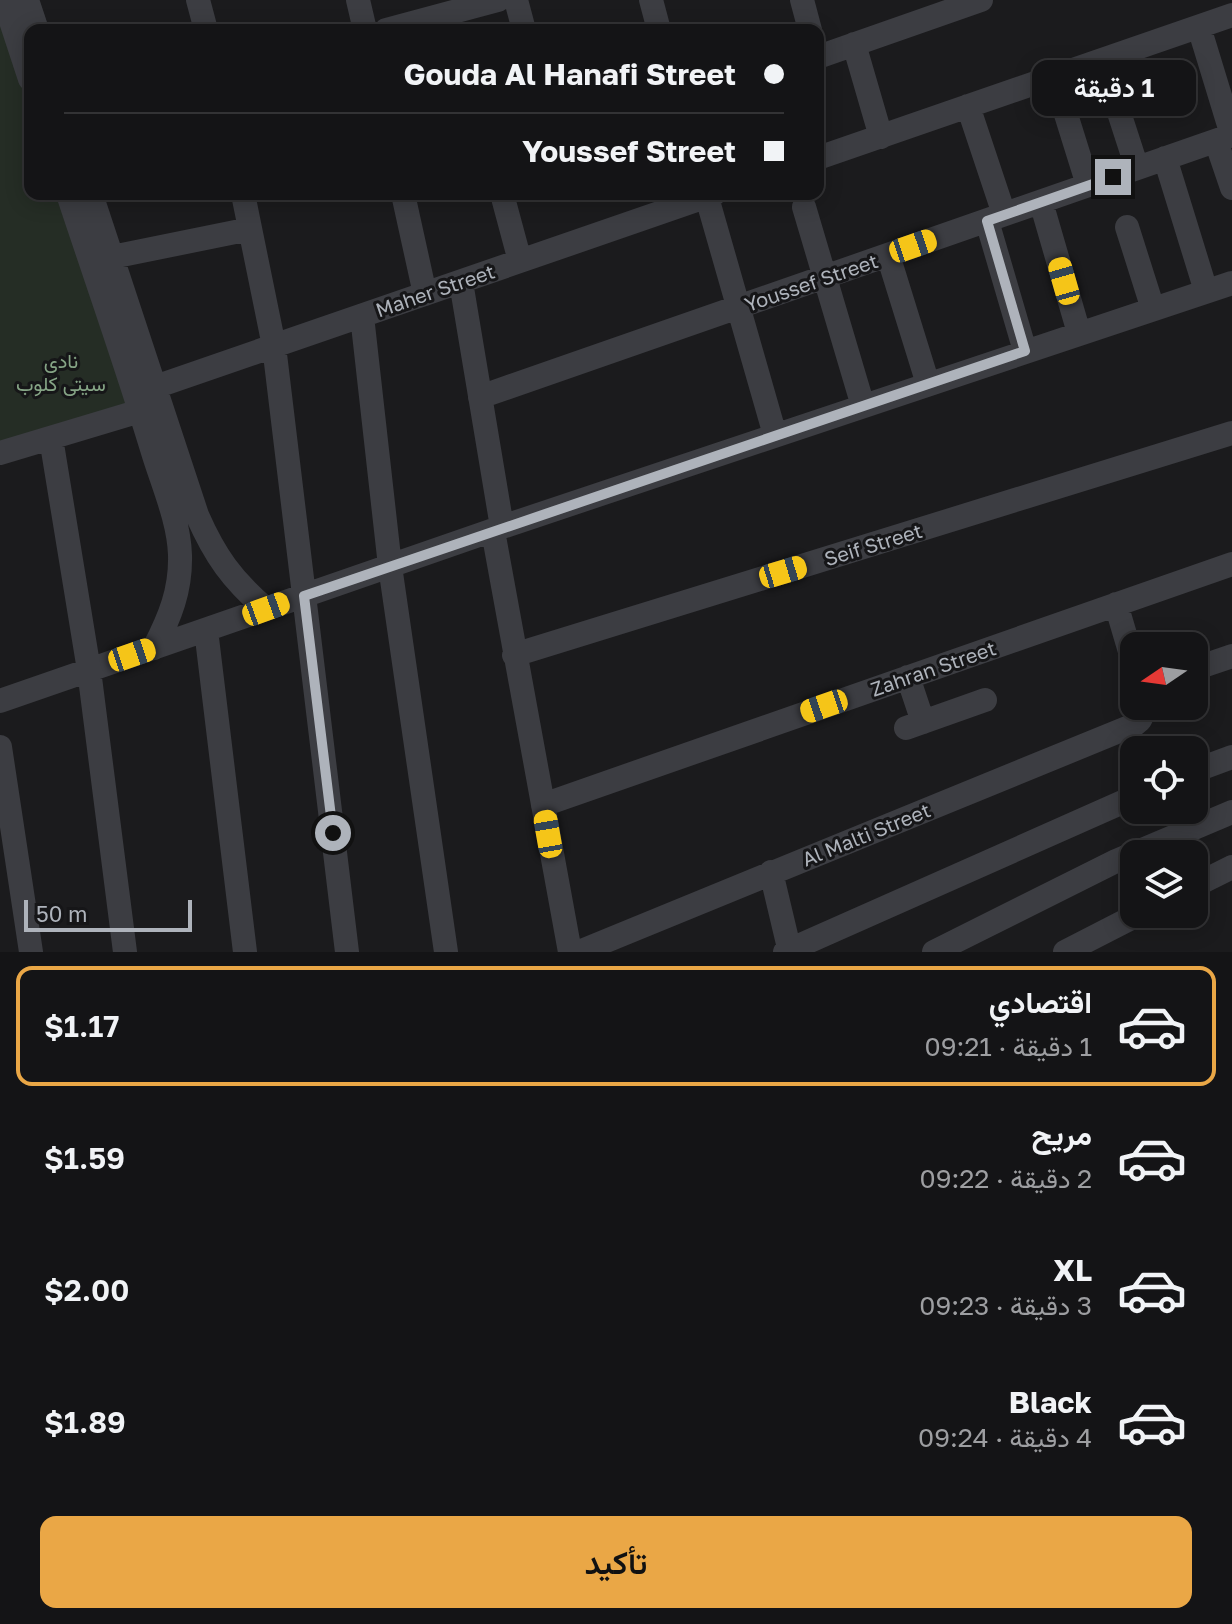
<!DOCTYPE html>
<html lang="ar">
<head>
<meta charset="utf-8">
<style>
	body { margin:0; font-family:"Golos Text",Vazirmatn,sans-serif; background:#212123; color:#f1f3f6; direction:rtl; height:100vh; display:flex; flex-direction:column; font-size:30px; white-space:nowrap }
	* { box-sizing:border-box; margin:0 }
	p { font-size:26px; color:#9d9ea1 }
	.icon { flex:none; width:44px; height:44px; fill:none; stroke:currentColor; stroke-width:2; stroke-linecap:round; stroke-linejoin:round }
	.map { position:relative; height:952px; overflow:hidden; direction:ltr }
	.side { display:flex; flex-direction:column; background:#141416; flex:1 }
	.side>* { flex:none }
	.guide { position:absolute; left:24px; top:24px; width:800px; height:176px; border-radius:16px; box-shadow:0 4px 20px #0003,0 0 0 2px #333335; direction:rtl; display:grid; align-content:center; height:176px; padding:0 40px; background:#141416 }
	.needle { width:52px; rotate:257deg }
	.tools { position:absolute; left:1120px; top:632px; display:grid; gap:16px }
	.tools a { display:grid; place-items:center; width:88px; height:88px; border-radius:16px; background:#141416; box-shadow:0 4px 20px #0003,0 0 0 2px #333335; font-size:40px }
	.scale { position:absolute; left:24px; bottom:20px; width:168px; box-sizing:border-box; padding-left:8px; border:4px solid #aeb3bb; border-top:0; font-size:22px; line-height:28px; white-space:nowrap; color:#aeb3bb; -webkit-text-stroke:6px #161618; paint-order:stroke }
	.end { position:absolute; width:36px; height:36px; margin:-18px; border:10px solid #aeb3bb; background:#111; box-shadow:0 0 0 4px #111 }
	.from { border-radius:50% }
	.bubble { position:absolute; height:56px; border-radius:16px; background:#141416; box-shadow:0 4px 20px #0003,0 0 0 2px #333335; font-size:26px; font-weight:600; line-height:56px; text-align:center; direction:rtl }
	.car { position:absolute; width:24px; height:48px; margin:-24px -12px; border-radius:10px; box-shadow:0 0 6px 2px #0007; background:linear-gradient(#f5c518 24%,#345 0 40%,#f5c518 0 76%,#345 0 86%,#f5c518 0) }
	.guide b { display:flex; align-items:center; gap:28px; height:76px; font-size:30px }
	.guide b+b { border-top:2px solid #333335 }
	.guide i { width:20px; height:20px; background:#f1f3f6 }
	ul { padding:14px 0 0; list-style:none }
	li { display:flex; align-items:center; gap:24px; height:120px; margin:0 16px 12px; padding:0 24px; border:4px solid transparent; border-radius:16px }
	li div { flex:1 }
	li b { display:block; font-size:30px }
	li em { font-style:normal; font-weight:600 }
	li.selected { border-color:#eaa746 }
	li>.icon { width:72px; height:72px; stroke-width:1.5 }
	.button { display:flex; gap:16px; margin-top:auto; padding:16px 40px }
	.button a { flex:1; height:92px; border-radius:16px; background:#eaa746; color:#111; font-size:32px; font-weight:600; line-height:92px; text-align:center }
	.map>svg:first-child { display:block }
	.green { fill:#252d25 }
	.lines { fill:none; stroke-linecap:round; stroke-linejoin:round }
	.minor { stroke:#3c3d42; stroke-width:24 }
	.route { stroke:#aeb3bb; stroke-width:10 }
	.labels { text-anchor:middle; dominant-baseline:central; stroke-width:6; stroke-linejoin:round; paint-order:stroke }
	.street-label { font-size:20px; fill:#aeb3bb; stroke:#161618 }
	.park-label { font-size:20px; fill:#86a586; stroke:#161618 }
</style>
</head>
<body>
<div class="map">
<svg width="1232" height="952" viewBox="0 0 1232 952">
	<rect width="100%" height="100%" fill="#1b1b1d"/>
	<path class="green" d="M 0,0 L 30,41 L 30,194 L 80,194 L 140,411 L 0,454 Z"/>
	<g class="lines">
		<path class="minor" d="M 4,0 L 30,79
			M 27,0 L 37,30
			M 198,0 L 206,30
			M 358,0 L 365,30
			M 516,0 L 524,30
			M 651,0 L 659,30
			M 802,0 L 810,30
			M 1199,27 L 1232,135
			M 386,30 L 498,0
			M 854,44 L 881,137
			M 818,57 L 981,0
			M 1102,60 L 1137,168
			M 1054,76 L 1088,185
			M 968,106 L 1004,214
			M 1216,141 L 1232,188
			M 818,158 L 1232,15
			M 1165,158 L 1206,291
			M 68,194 C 96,279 126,363 152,449 C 162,483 179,520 180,555 C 181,590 170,617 154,648
			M 91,194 L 197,515 C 215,556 232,580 266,609
			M 243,194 L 274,346 L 347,952
			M 403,194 L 425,294
			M 502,194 L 520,261
			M 706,194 L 775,435
			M 1041,202 L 1079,333
			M 804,207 L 863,406
			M 987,221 L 1025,351
			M 1127,227 L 1153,309
			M 888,255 L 928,384
			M 112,257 L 250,229
			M 461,282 L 502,527
			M 362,316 L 390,566 L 446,952
			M 155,387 L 714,194
			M 480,397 L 1232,135
			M 51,438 L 89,670 L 125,952
			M 0,453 L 140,411
			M 493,531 L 570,952
			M 1116,604 L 1134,665
			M 206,630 L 245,952
			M 514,655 L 1232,433
			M 1194,669 L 1232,656
			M 908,677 L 923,722
			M 0,701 L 502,527 L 1232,283
			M 906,728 L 985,700
			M 0,747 L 31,952
			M 1194,771 L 1232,757
			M 543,805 L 1232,564
			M 771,872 L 790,952
			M 1194,886 L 1232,867
			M 579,952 L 1134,725 L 1140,720 L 1147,706
			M 785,952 L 1134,797
			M 934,952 L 1116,861 L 1232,812
			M 1065,952 L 1139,914"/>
	</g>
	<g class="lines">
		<path class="route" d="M 333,833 L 304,596 L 1025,351 L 987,221 L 1113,177"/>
	</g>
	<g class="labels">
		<g class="street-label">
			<text transform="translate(811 282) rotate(-19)">Youssef Street</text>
			<text transform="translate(435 290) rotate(-19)">Maher Street</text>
			<text transform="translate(873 544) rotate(-17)">Seif Street</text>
			<text transform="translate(933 668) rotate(-19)">Zahran Street</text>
			<text transform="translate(866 834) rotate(-22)">Al Malti Street</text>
		</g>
		<g class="park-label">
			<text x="61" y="360">نادى<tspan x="61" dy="23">سيتى كلوب</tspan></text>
		</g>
	</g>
</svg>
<div class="tools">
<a><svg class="needle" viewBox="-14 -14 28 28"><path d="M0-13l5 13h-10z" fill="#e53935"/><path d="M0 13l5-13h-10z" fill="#9d9ea1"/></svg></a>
<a><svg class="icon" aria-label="locate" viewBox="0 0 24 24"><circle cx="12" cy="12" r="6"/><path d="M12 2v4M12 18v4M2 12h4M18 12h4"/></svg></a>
<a><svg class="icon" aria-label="layers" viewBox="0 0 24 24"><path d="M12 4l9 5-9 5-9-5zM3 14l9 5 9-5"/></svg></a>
</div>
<div class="scale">50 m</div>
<i class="end from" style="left:333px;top:833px"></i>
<i class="end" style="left:1113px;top:177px"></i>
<div class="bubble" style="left:1032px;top:60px;width:164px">1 دقيقة</div>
<i class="car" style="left:913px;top:246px;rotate:71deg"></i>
<i class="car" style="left:1064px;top:281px;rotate:344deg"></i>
<i class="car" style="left:783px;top:572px;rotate:73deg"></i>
<i class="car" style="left:266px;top:609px;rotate:70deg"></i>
<i class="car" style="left:132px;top:655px;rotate:71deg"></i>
<i class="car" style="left:824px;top:706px;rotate:251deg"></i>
<i class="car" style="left:548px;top:834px;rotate:350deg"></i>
<div class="guide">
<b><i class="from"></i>Gouda Al Hanafi Street</b>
<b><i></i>Youssef Street</b>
</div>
</div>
<section class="side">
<ul>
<li class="selected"><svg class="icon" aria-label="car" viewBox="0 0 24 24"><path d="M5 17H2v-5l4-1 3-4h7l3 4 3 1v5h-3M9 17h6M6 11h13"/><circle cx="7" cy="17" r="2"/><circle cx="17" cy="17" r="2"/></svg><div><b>اقتصادي</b><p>1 دقيقة · 09:21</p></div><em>$1.17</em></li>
<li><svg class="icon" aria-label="car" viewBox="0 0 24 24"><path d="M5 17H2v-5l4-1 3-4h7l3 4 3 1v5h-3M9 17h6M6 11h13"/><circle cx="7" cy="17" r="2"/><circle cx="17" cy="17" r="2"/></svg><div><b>مريح</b><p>2 دقيقة · 09:22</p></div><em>$1.59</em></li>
<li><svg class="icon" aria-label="car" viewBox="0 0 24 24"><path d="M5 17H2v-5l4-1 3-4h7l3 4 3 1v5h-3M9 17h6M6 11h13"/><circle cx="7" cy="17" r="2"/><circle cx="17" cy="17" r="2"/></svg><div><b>XL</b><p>3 دقيقة · 09:23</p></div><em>$2.00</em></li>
<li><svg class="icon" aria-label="car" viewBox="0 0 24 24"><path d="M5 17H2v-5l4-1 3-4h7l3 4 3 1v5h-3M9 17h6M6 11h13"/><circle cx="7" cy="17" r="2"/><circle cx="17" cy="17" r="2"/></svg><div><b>Black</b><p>4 دقيقة · 09:24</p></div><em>$1.89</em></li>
</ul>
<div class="button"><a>تأكيد</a></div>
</section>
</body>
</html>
